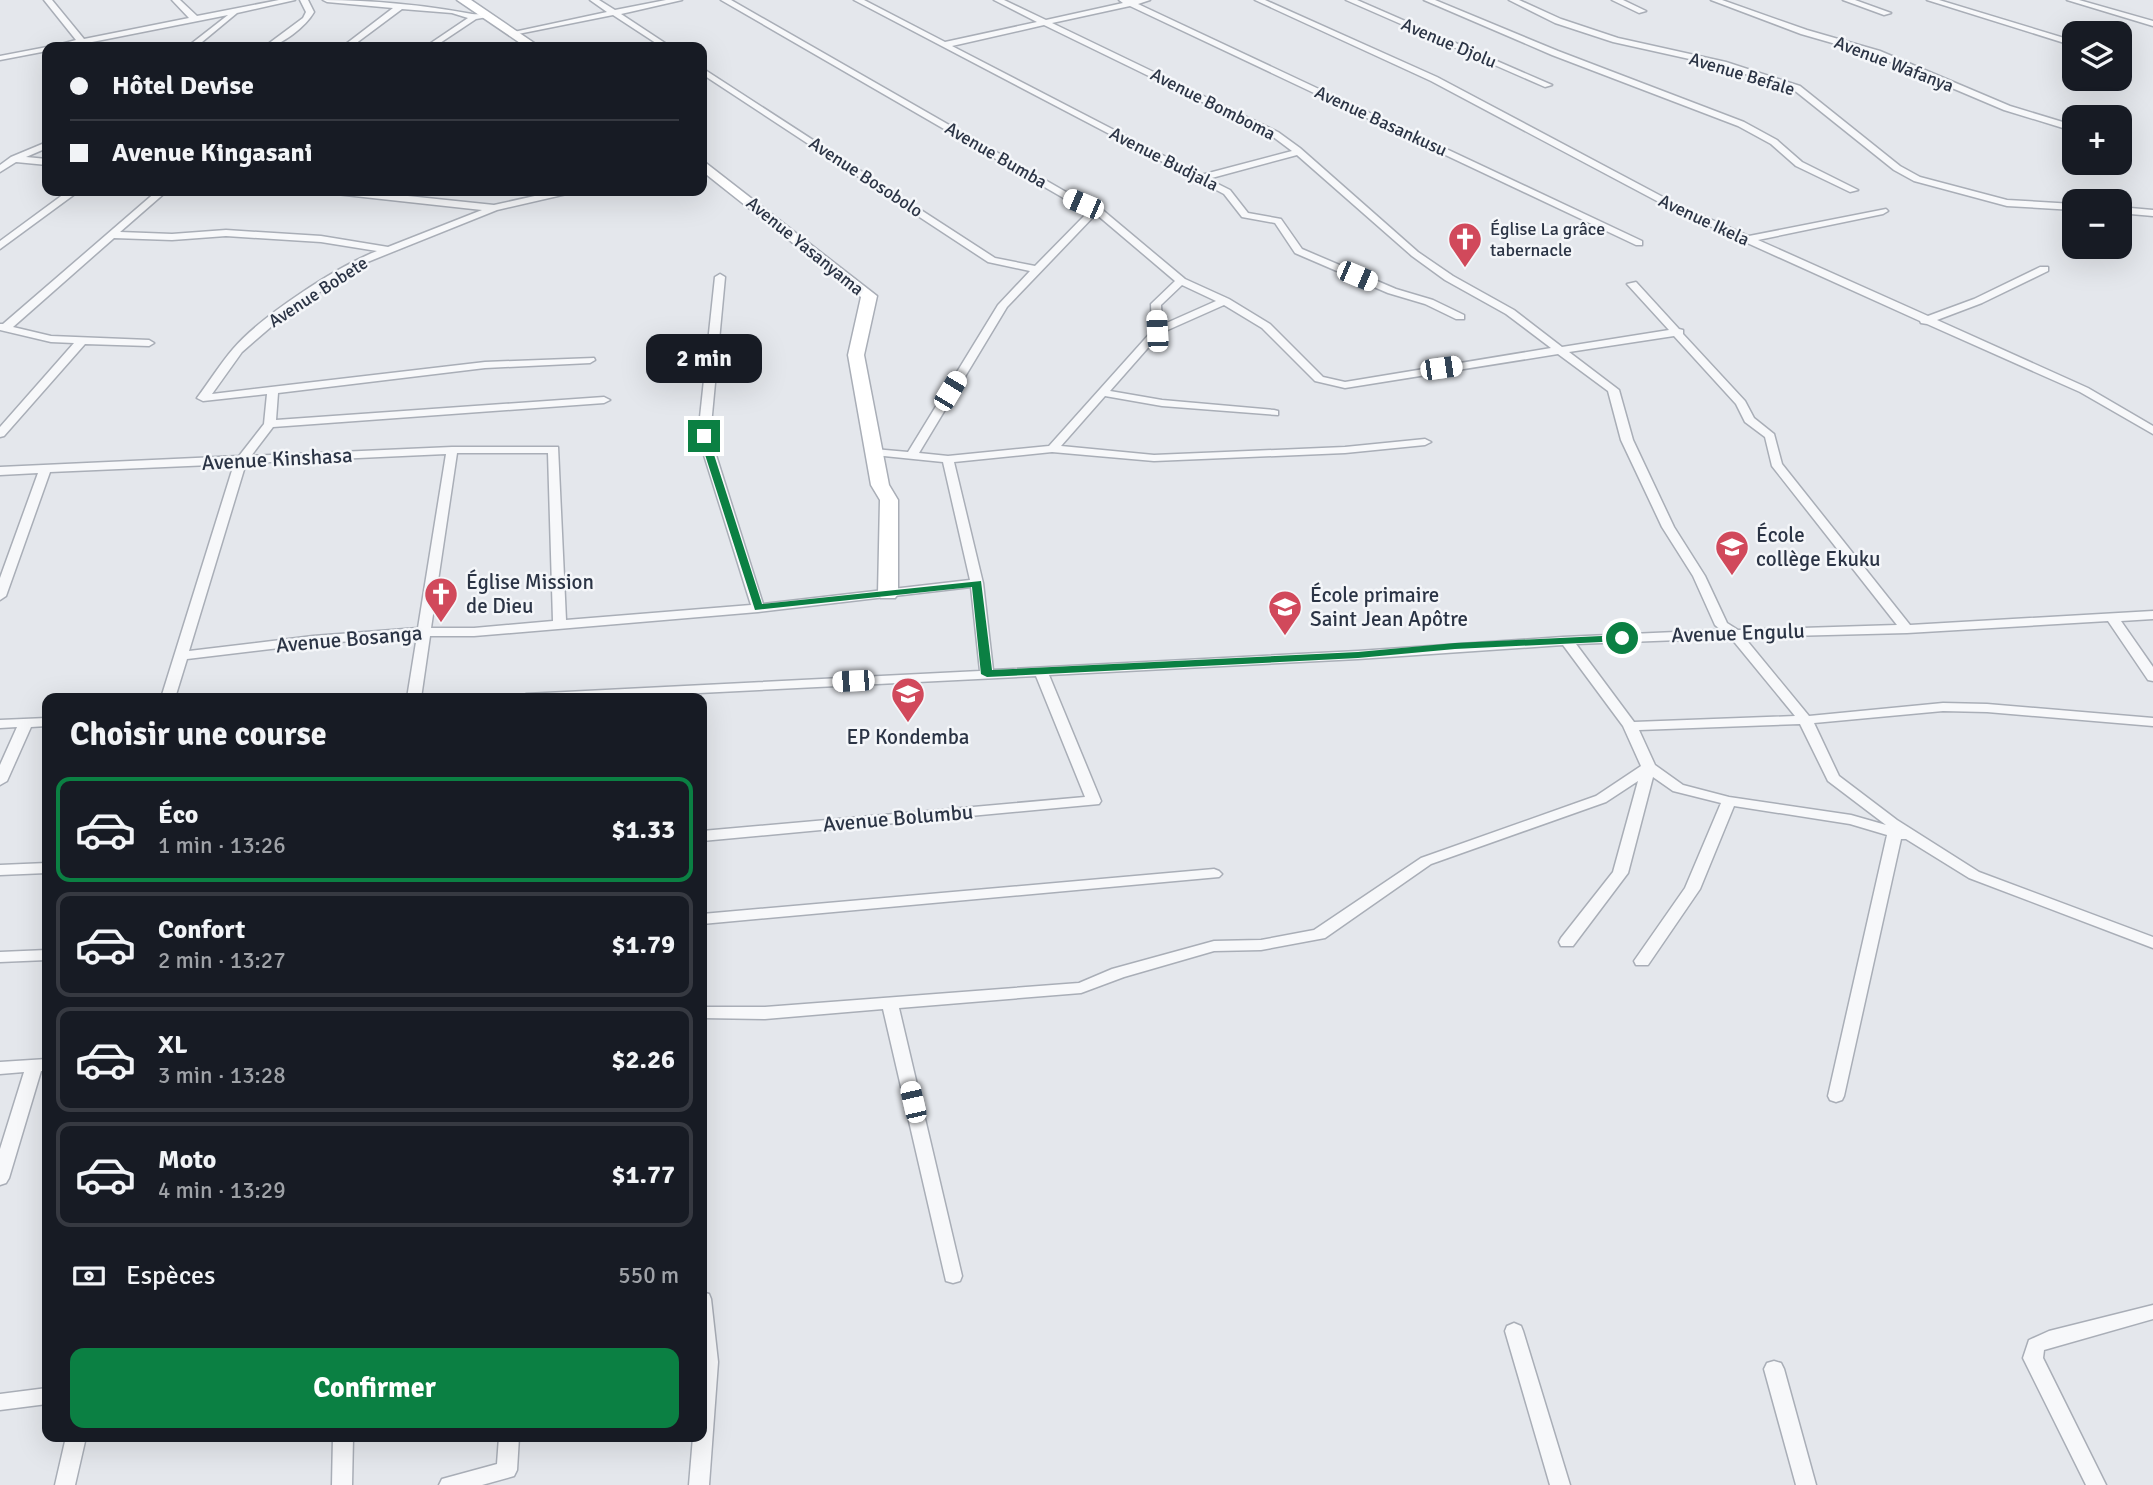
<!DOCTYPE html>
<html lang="fr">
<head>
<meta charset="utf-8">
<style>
	body { margin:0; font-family:Signika,sans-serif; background:#242831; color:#f1f3f6; height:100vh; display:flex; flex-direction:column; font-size:26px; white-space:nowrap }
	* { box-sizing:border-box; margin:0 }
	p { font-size:23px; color:#9ea1a6 }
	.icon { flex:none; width:38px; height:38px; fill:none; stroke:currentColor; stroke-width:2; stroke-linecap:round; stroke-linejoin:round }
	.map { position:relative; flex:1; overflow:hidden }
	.details { position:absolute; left:42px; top:693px; width:665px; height:749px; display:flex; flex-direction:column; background:#171b24; border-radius:14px; box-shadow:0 7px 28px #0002 }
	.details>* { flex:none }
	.guide { position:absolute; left:42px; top:42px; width:665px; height:154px; border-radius:14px; box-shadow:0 7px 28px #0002; display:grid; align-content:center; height:154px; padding:0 28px; background:#171b24 }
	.tools { position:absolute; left:2062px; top:21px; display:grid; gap:14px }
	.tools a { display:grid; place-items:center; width:70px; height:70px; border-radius:14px; background:#171b24; box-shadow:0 7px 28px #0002; font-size:35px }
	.end { position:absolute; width:32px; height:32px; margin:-16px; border:9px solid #0b8043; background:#fff; box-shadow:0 0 0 4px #fff }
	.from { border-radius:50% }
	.bubble { position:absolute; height:49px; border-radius:14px; background:#171b24; box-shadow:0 7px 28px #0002; font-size:23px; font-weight:700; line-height:49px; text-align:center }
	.car { position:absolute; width:21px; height:42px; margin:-21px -10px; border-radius:9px; box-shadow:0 0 5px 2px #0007; background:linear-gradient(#fff 24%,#345 0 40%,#fff 0 76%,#345 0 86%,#fff 0) }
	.guide b { display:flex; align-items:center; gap:24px; height:66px; font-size:26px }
	.guide b+b { border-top:2px solid #363941 }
	.guide i { width:18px; height:18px; background:#f1f3f6 }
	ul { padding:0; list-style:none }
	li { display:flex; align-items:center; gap:21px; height:105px; margin:0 14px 10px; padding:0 14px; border:4px solid #363941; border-radius:14px }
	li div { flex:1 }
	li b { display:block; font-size:26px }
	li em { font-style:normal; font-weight:700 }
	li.selected { border-color:#0b8043 }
	li>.icon { width:63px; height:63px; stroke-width:1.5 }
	h2 { padding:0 28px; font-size:32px; line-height:84px }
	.pay { display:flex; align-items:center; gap:18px; height:77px; padding:0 28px; font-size:26px }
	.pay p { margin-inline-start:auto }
	.primary-button { display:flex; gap:14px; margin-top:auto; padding:14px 28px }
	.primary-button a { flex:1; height:80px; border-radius:14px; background:#0b8043; color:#fff; font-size:28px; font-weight:700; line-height:80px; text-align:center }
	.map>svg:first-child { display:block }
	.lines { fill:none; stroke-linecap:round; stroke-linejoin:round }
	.street-casing { stroke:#a9aeb7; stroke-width:3 }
	.secondary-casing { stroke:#a9aeb7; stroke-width:3 }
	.street { fill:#f7f8fa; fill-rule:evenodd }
	.secondary { fill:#fff; fill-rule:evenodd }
	.route { fill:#0b8043 }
	.labels { text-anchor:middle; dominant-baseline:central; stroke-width:5; stroke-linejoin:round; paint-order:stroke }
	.far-street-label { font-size:18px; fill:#2b3445; stroke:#f4f6f9 }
	.far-poi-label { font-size:18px; fill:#2b3445; stroke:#f4f6f9; text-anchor:start }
	.street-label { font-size:21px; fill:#2b3445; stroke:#f4f6f9 }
	.poi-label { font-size:21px; fill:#2b3445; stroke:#f4f6f9; text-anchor:start }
</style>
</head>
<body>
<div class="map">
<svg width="2153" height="1485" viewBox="0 0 2153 1485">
	<rect width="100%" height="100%" fill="#e4e7ec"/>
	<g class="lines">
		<g class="street-casing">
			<path id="street" d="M 44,0 L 52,0 L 84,39 L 189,18 L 172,0 L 180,0 L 197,16 L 279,0 L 295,0 L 237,13 L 196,47 L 187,47 L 228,15 L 82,44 L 50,47 L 76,40 Z
				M 300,0 L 308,0 L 314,12 C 306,26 281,47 264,47 L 303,18 L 306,12 Z
				M 323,0 C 373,0 423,5 472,14 C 479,15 486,13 493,16 L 476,19 L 434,47 L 425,47 L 468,18 L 452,13 L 402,9 L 351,47 L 342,47 L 393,8 L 327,2 Z
				M 590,0 L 599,0 L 615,10 L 666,0 L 682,0 L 621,14 L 671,47 L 662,47 L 613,15 L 513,35 L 509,33 L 607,12 Z
				M 721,0 L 731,0 L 1073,196 L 1099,207 L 1185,279 L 1229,299 L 1270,324 L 1323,377 L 1345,382 L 1551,348 L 1506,314 L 1445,280 L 1412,256 L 1297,155 L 1208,179 L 1230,190 L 1248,213 L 1281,219 L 1302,249 L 1396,289 L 1433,300 L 1464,315 L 1464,319 L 1456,319 L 1425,304 L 1388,293 L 1295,253 L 1275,223 L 1242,217 L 1224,194 L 854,0 L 864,0 L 945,42 L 1037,22 L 994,0 L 1004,0 L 1046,20 L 1123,3 L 1119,0 L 1150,0 L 1138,4 L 1642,241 L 1642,245 L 1636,245 L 1130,6 L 1052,23 L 1278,132 L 1300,148 L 1418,252 L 1453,276 L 1514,310 L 1562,347 L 1669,330 L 1627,284 L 1636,282 L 1679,329 L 1683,330 L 1683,334 L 1745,401 L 1754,418 L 1774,434 L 1782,464 L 1910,625 L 2153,611 L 2153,619 L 2121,621 L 2153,667 L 2153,681 L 2148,680 L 2108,621 L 1907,633 L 1744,637 L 1809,716 L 1943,703 L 1987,704 L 2153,718 L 2153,726 L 1987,712 L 1943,711 L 1814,723 L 1839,776 L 1897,820 L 1979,872 L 2153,937 L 2153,948 L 1969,878 L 1906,839 L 1901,839 L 1844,1096 L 1842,1100 L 1836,1102 L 1830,1100 L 1828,1096 L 1887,835 L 1850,824 L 1734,806 L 1700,889 L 1648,965 L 1636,965 L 1634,961 L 1685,888 L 1721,803 L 1673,791 L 1653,777 L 1628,873 L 1573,946 L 1561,946 L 1559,942 L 1561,938 L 1613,872 L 1638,781 L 1606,802 L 1431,864 L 1325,938 L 1261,950 L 1214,951 L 1124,977 L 1081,993 L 899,1008 L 962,1276 L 960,1281 L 953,1283 L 946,1281 L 883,1009 L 765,1019 L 702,1018 L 702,1007 L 765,1007 L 1079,983 L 1112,969 L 1214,941 L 1261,940 L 1314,930 L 1421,858 L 1596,796 L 1641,766 L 1623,726 L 1563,645 L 1358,659 L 1049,675 L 1101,801 L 1099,804 L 702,841 L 702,831 L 1085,797 L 1036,676 L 600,698 L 519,698 L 526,694 L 980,671 L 971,587 L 758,612 L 474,636 L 430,636 L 421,698 L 407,698 L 417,636 L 313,644 L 187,659 L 175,698 L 161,698 L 234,464 L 50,472 L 6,596 L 0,600 L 0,578 L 38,473 L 0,475 L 0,467 L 239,456 L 264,424 L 267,394 L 203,401 L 197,398 C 209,382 220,364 233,349 C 261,316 336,267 377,251 L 321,242 L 226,236 L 172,240 L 114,238 L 13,327 L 51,336 L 149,340 L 154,343 L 149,346 L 85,344 L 4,436 L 0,437 L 0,427 L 74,343 L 51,342 L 0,330 L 0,324 L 3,324 L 157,191 L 167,191 L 120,232 L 172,234 L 226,230 L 321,236 L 388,247 L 482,210 L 336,194 L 331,191 L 360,191 L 494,205 L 557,191 L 573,191 L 571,193 L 497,210 L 365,263 L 287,313 L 242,352 L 212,394 L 485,362 L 594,358 L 595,360 L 590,363 L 485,368 L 278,393 L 276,420 L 604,397 L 610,400 L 604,403 L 273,427 L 251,456 L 452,447 L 558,447 L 566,620 L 751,605 L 698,436 L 715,277 L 720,274 L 725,277 L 710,436 L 763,604 L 970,580 L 943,462 L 874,455 L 868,452 L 874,449 L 908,452 L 998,305 L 1030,271 L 988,262 L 702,74 L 702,68 L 995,258 L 1035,266 L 1090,210 L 1067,200 ZM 1044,25 L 1272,136 L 1292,151 L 1201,175 L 952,46 ZM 1096,214 L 1175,281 L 1151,304 L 1152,331 L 1049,446 L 948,456 L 919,453 L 1007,307 ZM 1182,285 L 1216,301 L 1162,325 L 1161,305 ZM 1224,305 L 1262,328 L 1315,381 L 1345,388 L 1558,354 L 1608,391 L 1621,440 L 1662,527 L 1693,576 L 1715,625 L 1721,630 L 1563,637 L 1358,651 L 993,670 L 983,583 L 954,462 L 1052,452 L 1154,461 L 1345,453 L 1425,445 L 1431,442 L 1425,439 L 1345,447 L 1154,455 L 1061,446 L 1105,396 L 1162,406 L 1278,415 L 1278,411 L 1274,410 L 1162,400 L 1110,391 L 1161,333 ZM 1674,336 L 1736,404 L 1745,422 L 1765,437 L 1772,466 L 1897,625 L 1738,630 L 1727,623 L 1705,576 L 1674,527 L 1633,440 L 1619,390 L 1569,352 ZM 457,453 L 548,453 L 553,621 L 474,628 L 431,628 ZM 446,454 L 418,628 L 313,636 L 189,651 L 246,463 ZM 1731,638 L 1795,716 L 1634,722 L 1576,644 ZM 1800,724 L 1828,781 L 1886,825 L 1851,815 L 1729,797 L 1683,785 L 1655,765 L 1639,730 Z
				M 1255,0 L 1265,0 L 1437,77 L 1678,205 L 1749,236 L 1886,209 L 1888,211 L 1883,214 L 1758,240 L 1928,316 L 1974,299 L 2040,267 L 2048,267 L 2048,271 L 1982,303 L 1937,320 L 2088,388 L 2153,426 L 2153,434 L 2080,392 L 1927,324 L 1921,323 L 1920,321 L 1672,209 L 1431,81 Z
				M 1346,0 L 1357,0 L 1552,85 L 1545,87 Z
				M 1424,0 L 1435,0 L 1558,51 L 1744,122 L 1777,140 L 1802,162 L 1858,190 L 1850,192 L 1796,166 L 1771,144 L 1738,126 L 1552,55 Z
				M 1509,0 L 1519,0 L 1561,19 L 1618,38 L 1726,62 L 1800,86 L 1900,166 L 1920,177 L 2007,200 L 2074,204 L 2074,210 L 2007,206 L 1914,181 L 1894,170 L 1794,90 L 1721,66 L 1613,42 L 1555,23 Z
				M 1612,0 L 1623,0 L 1646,11 L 1639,13 Z
				M 1711,0 L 1722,0 L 1807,30 L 1880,51 L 2010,106 L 2066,123 L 2074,122 L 2074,128 L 2063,128 L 2004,110 L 1874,55 L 1801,34 Z
				M 1843,0 L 1855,0 L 1891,13 L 1884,15 Z
				M 1927,0 L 1939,0 L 2074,41 L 2074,46 Z
				M 2067,0 L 2079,0 L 2153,21 L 2153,26 Z
				M 47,47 L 47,51 L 0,60 L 0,56 L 47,47 L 50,47 Z
				M 47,142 L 47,148 L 26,157 L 47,159 L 47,165 L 16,162 L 0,172 L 0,165 L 11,157 Z
				M 68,191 L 79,191 L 0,249 L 0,241 Z
				M 2119,207 L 2153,210 L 2153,216 L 2119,213 Z
				M 47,718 L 47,726 L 31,727 L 7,781 L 0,785 L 0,765 L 17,727 L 0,728 L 0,720 Z
				M 47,863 L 47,873 L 0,875 L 0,865 Z
				M 1214,869 L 1219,871 L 1222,874 L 1219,877 L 702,924 L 702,914 Z
				M 47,950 L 47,960 L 0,962 L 0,952 Z
				M 47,1059 L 47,1071 L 41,1071 L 9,1178 L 6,1183 L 0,1185 L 0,1149 L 24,1072 L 0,1074 L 0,1062 Z
				M 702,1292 L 709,1294 L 711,1299 L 718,1362 L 709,1485 L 689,1485 L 693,1437 L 702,1437 Z
				M 2153,1305 L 2153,1319 L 2044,1350 L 2043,1358 L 2106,1485 L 2086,1485 L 2023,1358 L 2029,1340 L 2049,1331 Z
				M 1514,1323 L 1521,1326 L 1523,1331 L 1570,1485 L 1550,1485 L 1505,1331 L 1507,1326 Z
				M 1774,1361 L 1781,1363 L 1784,1369 L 1816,1485 L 1796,1485 L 1764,1369 L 1767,1363 Z
				M 47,1388 L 47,1404 L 0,1410 L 0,1394 Z
				M 66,1437 L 86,1437 L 75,1485 L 55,1485 Z
				M 333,1437 L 353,1437 L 352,1485 L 332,1485 Z
				M 499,1437 L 519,1437 L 517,1470 L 514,1476 L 482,1485 L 439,1485 L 442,1479 L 497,1464 Z"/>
		</g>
		<g class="secondary-casing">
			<path id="secondary" d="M 457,0 L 471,0 L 540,47 L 526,47 Z
				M 702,160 L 877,296 L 864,355 L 889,485 L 898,500 L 898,594 L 895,598 L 881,598 L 878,594 L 880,500 L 871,485 L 848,355 L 861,297 L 702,171 Z"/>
		</g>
		<use href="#street" class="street"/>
		<use href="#secondary" class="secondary"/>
	</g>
	<path class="route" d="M 704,433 L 708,436 L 762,604 L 981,581 L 992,670 L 1358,652 L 1455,643 L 1622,635 L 1628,638 L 1622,641 L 1455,649 L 1358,658 L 987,677 L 981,674 L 972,587 L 755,610 L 699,436 Z"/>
	<defs>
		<g id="church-pin" transform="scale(1.75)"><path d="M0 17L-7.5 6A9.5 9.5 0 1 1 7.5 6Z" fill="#d1495b" stroke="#f4f6f9"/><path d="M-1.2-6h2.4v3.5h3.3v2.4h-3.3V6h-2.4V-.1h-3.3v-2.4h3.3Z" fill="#fff"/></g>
		<g id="university-pin" transform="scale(1.75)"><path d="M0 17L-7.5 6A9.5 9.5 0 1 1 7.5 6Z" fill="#d1495b" stroke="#f4f6f9"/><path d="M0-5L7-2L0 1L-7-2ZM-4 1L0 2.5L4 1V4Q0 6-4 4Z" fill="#fff"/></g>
		<g id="school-pin" transform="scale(1.75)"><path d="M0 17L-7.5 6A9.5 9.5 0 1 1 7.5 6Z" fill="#d1495b" stroke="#f4f6f9"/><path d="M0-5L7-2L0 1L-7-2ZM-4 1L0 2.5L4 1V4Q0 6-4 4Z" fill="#fff"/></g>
	</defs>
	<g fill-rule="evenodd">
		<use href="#church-pin" x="1465" y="239"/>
		<use href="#university-pin" x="1732" y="547"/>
		<use href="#church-pin" x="441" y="594"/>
		<use href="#school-pin" x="1285" y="607"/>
		<use href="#school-pin" x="908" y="694"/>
	</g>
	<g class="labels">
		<g class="far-street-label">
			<text transform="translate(1449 43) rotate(23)">Avenue Djolu</text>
			<text transform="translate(1894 64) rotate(21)">Avenue Wafanya</text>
			<text transform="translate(1742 74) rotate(17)">Avenue Befale</text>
			<text transform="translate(1213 104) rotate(27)">Avenue Bomboma</text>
			<text transform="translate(1381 121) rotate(25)">Avenue Basankusu</text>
			<text transform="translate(996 155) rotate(30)">Avenue Bumba</text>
			<text transform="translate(1164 159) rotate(27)">Avenue Budjala</text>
			<text transform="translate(866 177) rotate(33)">Avenue Bosobolo</text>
			<text transform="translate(1704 220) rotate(25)">Avenue Ikela</text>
			<text transform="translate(805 246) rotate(39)">Avenue Yasanyama</text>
			<text transform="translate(318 292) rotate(-33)">Avenue Bobete</text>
		</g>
		<g class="far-poi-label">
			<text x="1490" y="229">Église La grâce<tspan x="1490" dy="21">tabernacle</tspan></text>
		</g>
		<g class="street-label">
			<text transform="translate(277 459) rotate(-3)">Avenue Kinshasa</text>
			<text transform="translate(1738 633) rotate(-2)">Avenue Engulu</text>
			<text transform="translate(349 639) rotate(-5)">Avenue Bosanga</text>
			<text transform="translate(898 818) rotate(-5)">Avenue Bolumbu</text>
		</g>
		<g class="poi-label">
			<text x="1756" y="535">École<tspan x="1756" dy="24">collège Ekuku</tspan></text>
			<text x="466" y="582">Église Mission<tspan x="466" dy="24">de Dieu</tspan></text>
			<text x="1310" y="595">École primaire<tspan x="1310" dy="24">Saint Jean Apôtre</tspan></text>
			<text x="908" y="737" text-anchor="middle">EP Kondemba</text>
		</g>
	</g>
</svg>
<div class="tools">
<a><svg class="icon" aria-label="layers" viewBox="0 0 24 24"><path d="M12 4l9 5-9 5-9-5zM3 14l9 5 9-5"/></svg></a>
<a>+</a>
<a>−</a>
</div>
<i class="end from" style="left:1622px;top:638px"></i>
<i class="end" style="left:704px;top:436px"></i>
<div class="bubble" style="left:646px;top:334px;width:116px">2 min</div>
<i class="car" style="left:1083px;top:204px;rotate:293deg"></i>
<i class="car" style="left:1357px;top:276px;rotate:113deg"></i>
<i class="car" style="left:1157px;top:331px;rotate:357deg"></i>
<i class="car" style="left:1441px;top:368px;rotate:82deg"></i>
<i class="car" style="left:950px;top:391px;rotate:31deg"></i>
<i class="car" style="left:853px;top:681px;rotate:267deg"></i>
<i class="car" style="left:913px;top:1102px;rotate:347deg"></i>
<div class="guide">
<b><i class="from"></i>Hôtel Devise</b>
<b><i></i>Avenue Kingasani</b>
</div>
<section class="details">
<h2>Choisir une course</h2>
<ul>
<li class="selected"><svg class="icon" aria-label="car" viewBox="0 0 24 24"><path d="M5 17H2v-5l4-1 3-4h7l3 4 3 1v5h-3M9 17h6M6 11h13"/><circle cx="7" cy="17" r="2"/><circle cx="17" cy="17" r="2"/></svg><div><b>Éco</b><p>1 min · 13:26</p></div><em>$1.33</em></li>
<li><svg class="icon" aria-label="car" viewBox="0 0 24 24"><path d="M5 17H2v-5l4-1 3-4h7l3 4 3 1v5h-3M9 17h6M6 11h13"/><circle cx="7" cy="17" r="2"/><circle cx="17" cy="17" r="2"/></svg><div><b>Confort</b><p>2 min · 13:27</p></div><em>$1.79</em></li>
<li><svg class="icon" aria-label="car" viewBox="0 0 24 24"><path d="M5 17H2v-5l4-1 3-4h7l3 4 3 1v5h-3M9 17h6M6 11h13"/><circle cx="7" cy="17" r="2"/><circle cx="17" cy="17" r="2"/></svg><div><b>XL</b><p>3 min · 13:28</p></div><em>$2.26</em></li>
<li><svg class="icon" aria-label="car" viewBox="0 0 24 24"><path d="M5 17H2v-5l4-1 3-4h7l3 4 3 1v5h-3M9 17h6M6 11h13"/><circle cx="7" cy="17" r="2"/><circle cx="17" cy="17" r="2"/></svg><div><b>Moto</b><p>4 min · 13:29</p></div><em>$1.77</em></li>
</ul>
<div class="pay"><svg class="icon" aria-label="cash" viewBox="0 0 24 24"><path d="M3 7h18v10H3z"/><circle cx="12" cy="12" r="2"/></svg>Espèces<p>550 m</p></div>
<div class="primary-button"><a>Confirmer</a></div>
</section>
</div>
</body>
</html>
